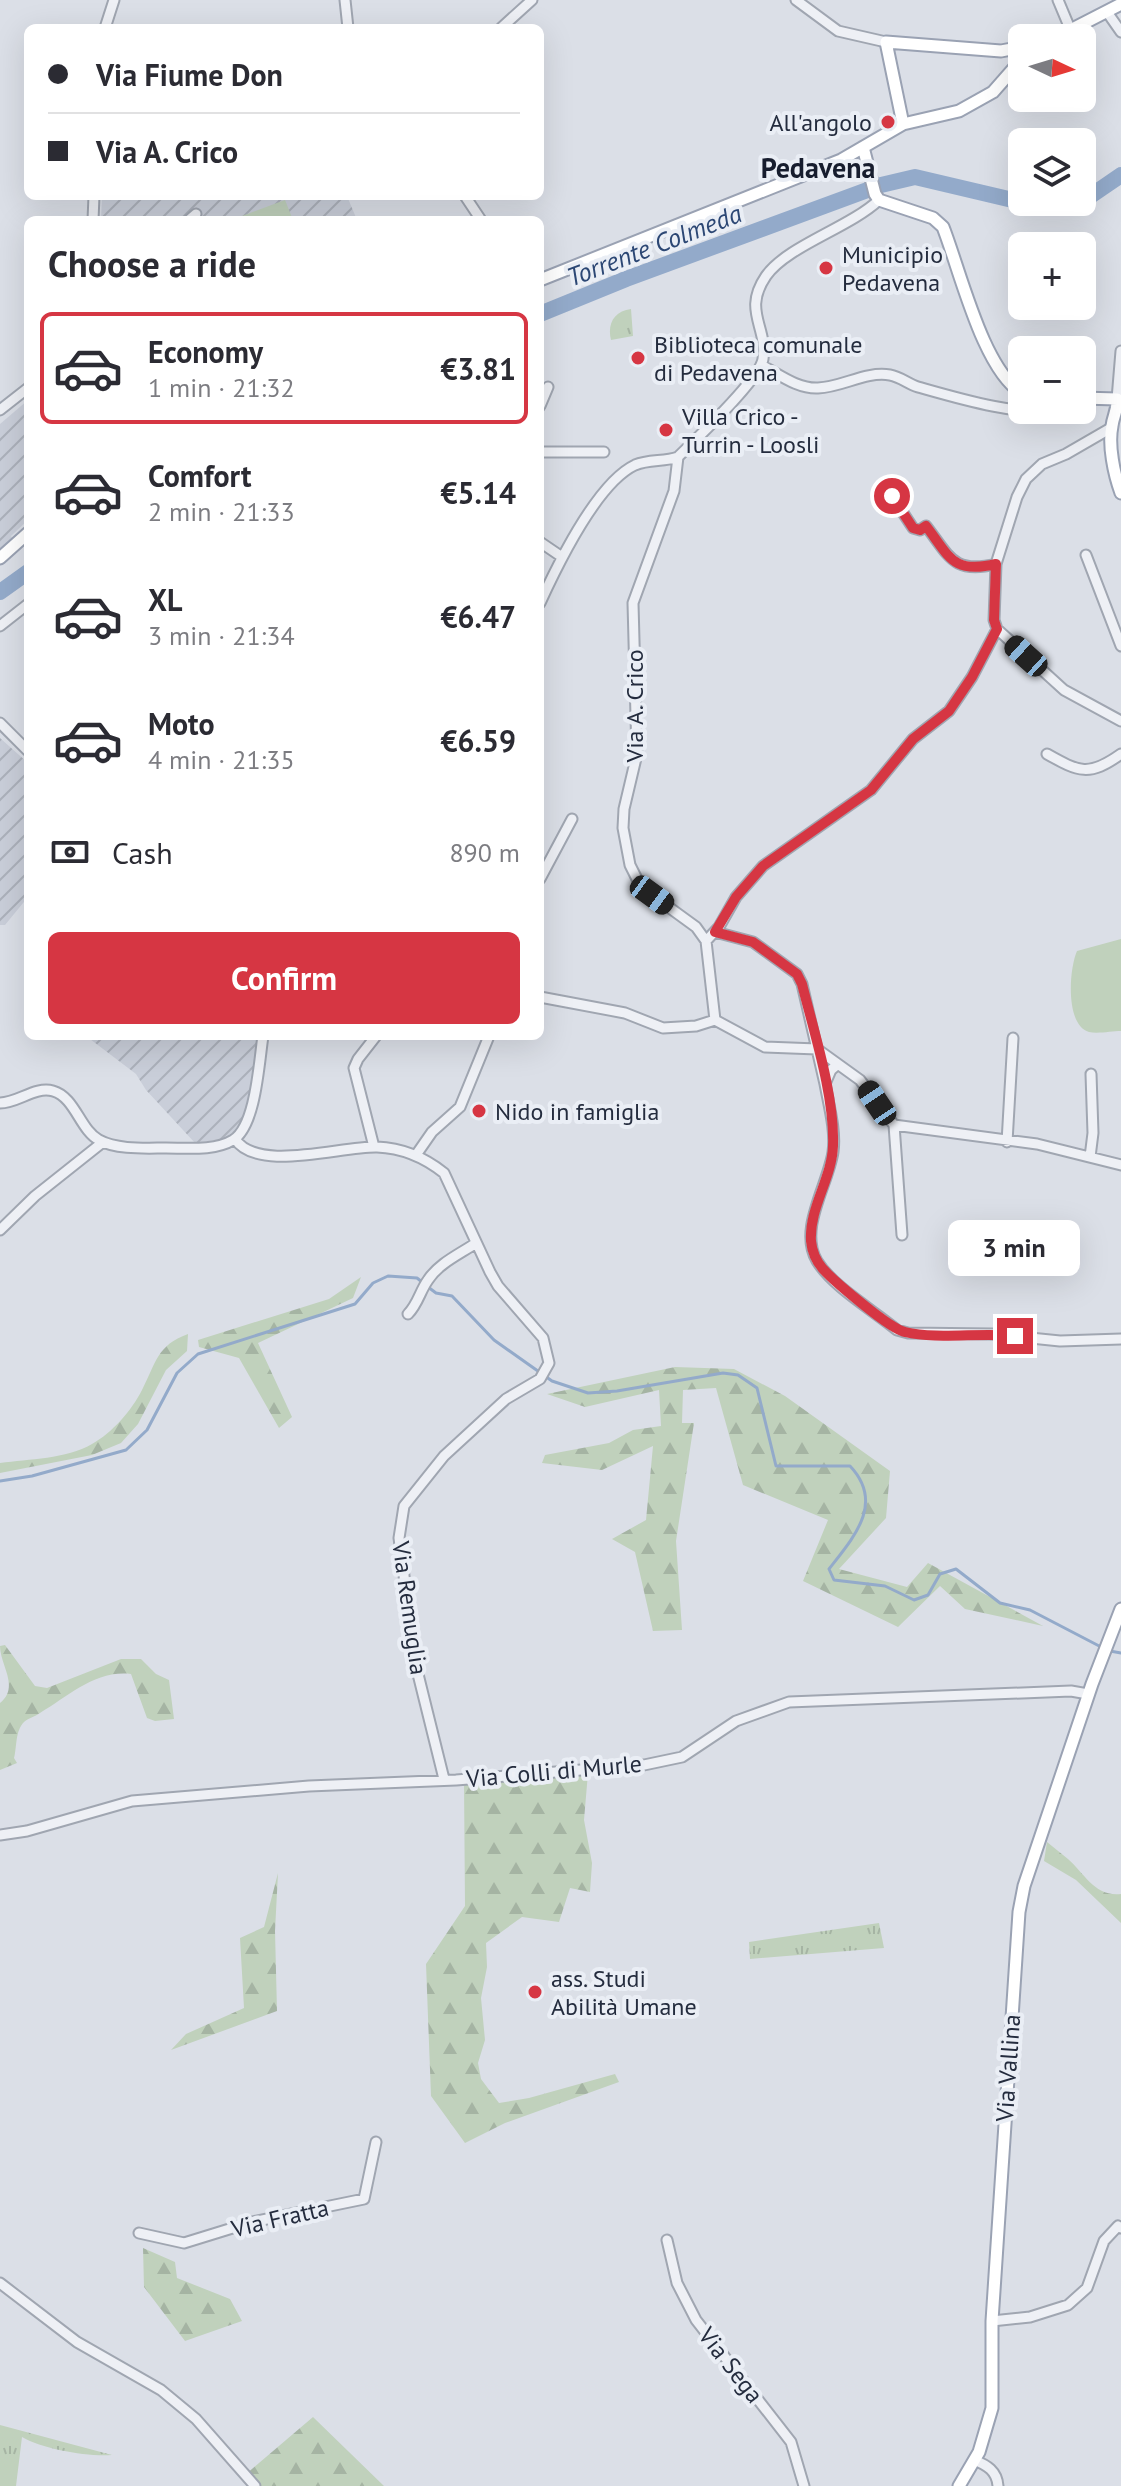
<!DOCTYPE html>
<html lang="en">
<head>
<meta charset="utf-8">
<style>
	body { margin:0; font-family:"PT Sans",sans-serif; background:#f2f2f3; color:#2b2b33; height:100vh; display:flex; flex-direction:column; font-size:30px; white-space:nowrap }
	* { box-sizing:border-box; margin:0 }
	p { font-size:26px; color:#7c7c81 }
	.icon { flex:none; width:44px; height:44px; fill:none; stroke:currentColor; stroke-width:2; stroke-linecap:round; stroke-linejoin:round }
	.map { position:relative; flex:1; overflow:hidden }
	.drawer { position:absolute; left:24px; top:216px; width:520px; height:824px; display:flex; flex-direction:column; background:#fff; border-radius:12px; box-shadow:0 8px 32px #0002 }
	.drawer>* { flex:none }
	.guide { position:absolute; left:24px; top:24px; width:520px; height:176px; border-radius:12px; box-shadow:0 8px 32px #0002; display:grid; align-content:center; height:176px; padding:0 24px; background:#fff }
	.needle { width:52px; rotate:94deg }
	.controls { position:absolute; left:1008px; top:24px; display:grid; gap:16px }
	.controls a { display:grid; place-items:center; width:88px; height:88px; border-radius:12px; background:#fff; box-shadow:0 8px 32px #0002; font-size:40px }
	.end { position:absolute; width:36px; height:36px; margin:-18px; border:10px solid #d63643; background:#fff; box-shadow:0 0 0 4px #fff }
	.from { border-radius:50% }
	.bubble { position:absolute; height:56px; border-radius:12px; background:#fff; box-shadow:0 8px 32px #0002; font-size:26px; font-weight:700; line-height:56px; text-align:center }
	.car { position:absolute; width:24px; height:48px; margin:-24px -12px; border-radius:10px; box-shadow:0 0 6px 2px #0007; background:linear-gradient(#222 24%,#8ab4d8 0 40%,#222 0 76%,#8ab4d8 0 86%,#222 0) }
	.guide b { display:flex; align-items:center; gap:28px; height:76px; font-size:30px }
	.guide b+b { border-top:2px solid #e1e1e2 }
	.guide i { width:20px; height:20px; background:#2b2b33 }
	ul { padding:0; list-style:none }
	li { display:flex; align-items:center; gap:24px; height:112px; margin:0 16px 12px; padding:0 8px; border:4px solid transparent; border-radius:12px }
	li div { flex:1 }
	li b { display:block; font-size:30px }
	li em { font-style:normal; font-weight:700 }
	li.current { border-color:#d63643 }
	li>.icon { width:72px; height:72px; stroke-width:1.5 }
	h2 { padding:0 24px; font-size:36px; line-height:96px }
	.pay { display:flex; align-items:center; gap:20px; height:88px; padding:0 24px; font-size:30px }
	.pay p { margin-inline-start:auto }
	.action { display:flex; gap:16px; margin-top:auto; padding:16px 24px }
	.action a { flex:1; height:92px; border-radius:12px; background:#d63643; color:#fff; font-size:32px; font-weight:700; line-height:92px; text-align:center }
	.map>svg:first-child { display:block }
	.industrial { fill:url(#industrial-furrows) }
	.grass { fill:url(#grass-tufts) }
	.forest { fill:url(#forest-firs) }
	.garden { fill:#c0d1bc }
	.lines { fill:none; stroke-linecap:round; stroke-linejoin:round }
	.stream { stroke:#93aaca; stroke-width:3 }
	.river { stroke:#93aaca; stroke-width:16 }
	.minor-casing { stroke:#a0a6b1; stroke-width:13 }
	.major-casing { stroke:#9aa2b3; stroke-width:15 }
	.minor { stroke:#eef0f5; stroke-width:9 }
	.major { stroke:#fff; stroke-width:11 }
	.route { stroke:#d63643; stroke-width:10 }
	.poi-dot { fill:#d63643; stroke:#eaeef5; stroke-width:3 }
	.labels { text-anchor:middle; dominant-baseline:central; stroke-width:8; stroke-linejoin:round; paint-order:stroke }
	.poi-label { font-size:24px; fill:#242c3e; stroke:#eaeef5; text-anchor:start }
	.street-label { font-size:24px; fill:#242c3e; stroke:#eaeef5 }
	.water-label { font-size:26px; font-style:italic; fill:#2c4774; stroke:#eaeef5 }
	.quarter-label { font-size:28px; font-weight:bold; fill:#171d2e; stroke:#eaeef5 }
</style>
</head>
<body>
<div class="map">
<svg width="1121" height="2486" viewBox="0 0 1121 2486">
	<defs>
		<pattern id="industrial-furrows" width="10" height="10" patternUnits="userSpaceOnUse" patternTransform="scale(2)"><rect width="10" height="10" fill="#c9ced9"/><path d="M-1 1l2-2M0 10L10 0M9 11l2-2" fill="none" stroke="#acb1bb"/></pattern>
		<pattern id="grass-tufts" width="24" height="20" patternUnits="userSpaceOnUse" patternTransform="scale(2)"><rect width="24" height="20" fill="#c0d1bc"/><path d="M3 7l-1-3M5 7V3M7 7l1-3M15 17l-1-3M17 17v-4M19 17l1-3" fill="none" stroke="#a5b4a3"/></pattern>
		<pattern id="forest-firs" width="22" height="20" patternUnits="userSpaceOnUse" patternTransform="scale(2)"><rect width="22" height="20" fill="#c0d1bc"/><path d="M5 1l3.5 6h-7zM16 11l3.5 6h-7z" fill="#a5b4a3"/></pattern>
	</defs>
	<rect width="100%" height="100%" fill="#dbdfe7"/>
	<path class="industrial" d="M 102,196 L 347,196 L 357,220 L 101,220 Z
		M 28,400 L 28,520 L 11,536 L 13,540 L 0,552 L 0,424 Z
		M 0,738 L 28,763 L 28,897 L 5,925 L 0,925 Z
		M 86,1036 L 260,1036 L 252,1084 L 243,1119 L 233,1132 L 223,1139 L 195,1143 L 146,1090 L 136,1074 Z"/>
	<path class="grass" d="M 631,309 L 633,336 L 611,340 C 607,324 614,311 631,309 Z
		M 879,1923 L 884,1948 L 750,1959 L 749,1942 Z
		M 0,2425 L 112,2455 C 87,2457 43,2449 22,2437 L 16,2486 L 0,2486 Z"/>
	<path class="forest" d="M 361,1277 L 353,1298 L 258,1343 L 292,1417 L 279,1428 L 239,1358 L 199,1347 L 198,1340 L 329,1299 Z
		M 188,1334 L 187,1351 L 166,1370 L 138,1424 L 121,1443 L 92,1455 L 0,1473 L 0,1463 C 29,1459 66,1459 92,1444 C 112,1433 132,1410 142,1390 C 156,1363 157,1345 188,1334 Z
		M 675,1367 L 734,1369 L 785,1396 L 890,1471 L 886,1518 L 839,1569 L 907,1587 L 928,1563 L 1043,1626 L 965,1609 L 940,1586 L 898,1627 L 803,1581 L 828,1520 L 743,1485 L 716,1388 L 683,1390 L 682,1423 L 694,1423 L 676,1541 L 682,1630 L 653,1631 L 635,1552 L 612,1539 L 646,1520 L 653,1446 L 602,1470 L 542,1463 L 545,1455 L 609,1443 L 633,1430 L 661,1426 L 659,1390 L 585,1407 L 547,1394 Z
		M 5,1645 L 35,1686 L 47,1688 L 121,1659 L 141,1659 L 156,1674 L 169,1680 L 174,1719 L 155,1721 L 147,1718 L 131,1674 C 95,1670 69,1696 40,1713 C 35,1717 28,1718 24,1722 C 15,1731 17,1747 14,1758 L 17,1763 L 0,1770 L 0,1703 C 20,1687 0,1665 0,1646 Z
		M 588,1773 L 584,1820 L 592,1863 L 590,1892 L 570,1888 L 559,1922 L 522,1917 L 486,1943 L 487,1967 L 481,1998 L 485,2040 L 478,2063 L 481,2079 L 499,2103 L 529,2098 L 615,2074 L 619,2082 L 505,2123 L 465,2143 L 431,2096 L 426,1964 L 465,1906 L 464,1783 Z
		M 1047,1842 C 1054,1848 1061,1853 1068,1859 C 1085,1874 1095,1897 1121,1894 L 1121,1923 L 1076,1880 L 1044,1861 Z
		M 278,1873 L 275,1931 L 277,2011 L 171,2050 L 186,2034 L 244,2008 L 240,1938 L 264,1927 Z
		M 143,2248 L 175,2262 L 177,2278 L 230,2299 L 242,2321 L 185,2341 L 144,2287 Z
		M 313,2417 L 384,2486 L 255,2486 L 245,2475 Z"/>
	<path class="garden" d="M 285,200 L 293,220 L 235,220 L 234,219 Z
		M 1121,939 L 1121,1031 C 1112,1031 1098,1034 1089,1032 C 1065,1025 1069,969 1077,951 Z"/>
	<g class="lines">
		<path class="stream" d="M 428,1287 L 436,1293 L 452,1296 L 494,1340 L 552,1381 L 588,1393 L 617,1391 L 723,1373 L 738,1375 L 757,1388 L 776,1466 L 850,1466 C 885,1503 854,1537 829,1569 L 834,1580 L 885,1586 L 914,1600 L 928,1595 L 940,1574 L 956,1569 L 1000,1603 L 1030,1610 L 1103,1648
			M 0,1481 L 32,1476 L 126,1450 L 147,1430 L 177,1373 L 198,1354 L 355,1304 L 373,1283 L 388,1276 L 417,1278 L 422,1282
			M 1110,1651 L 1121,1653"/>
		<path class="river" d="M 1082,198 L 1089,197 L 1121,175
			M 540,314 L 626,279 L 881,185 L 915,177 L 1038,206 L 1062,202
			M 0,592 L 28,572"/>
		<g class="minor-casing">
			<path id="minor" d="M 345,0 L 348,28
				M 796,0 L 838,31 L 886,42
				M 1058,0 L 1071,31
				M 1107,12 L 1121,32
				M 105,28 L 114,0
				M 501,28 L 532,0
				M 465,196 L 481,220
				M 93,220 L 94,196
				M 189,220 L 196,214
				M 1121,351 L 1117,399 L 1121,400
				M 761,365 C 779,374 797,389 818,388 C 843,387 865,371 890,375 C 901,377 908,384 918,387 C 957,398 1020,417 1058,410
				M 540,406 L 548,387
				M 0,410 L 28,388
				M 540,452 L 604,452
				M 678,457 L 674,491 L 633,603 L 637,754 L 624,809 L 623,828 L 630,865 L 637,879 L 652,895 L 696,927 L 706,941 L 715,1020
				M 678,457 C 695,440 760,379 763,359 C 768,327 742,311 766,276 C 787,246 849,228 879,200
				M 892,496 L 913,528 L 920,530 L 926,526 C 950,557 953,574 996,564
				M 540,542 L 562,557
				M 1086,555 L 1121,646
				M 540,603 C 557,566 597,483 635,465 C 649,459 664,462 678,457
				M 0,626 L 28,604
				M 997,629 L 1064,690 L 1121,721
				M 0,723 L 28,751
				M 1047,754 C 1079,772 1089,777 1121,754
				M 540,879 L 572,819
				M 715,932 L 753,942 L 797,974 L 802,984 L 825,1084 L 831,1070 L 838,1064
				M 706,941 L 719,927 L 736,897 L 763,866 L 871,790 L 913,739 L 949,711 L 972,677 L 997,629 L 994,620 L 996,564 L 1017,497 L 1026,479 L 1042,464 L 1066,454 L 1111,428
				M 540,997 L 625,1013 L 663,1028 L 696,1026 L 715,1020
				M 715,1020 L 765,1047 L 817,1049
				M 817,1049 L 860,1080 L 894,1125 L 1037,1144 L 1121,1165
				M 825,1084 C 829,1106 836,1131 833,1152 C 828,1185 798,1229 817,1261 C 833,1287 873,1310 897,1330 L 908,1333 L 992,1334 L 1060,1341 L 1121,1339
				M 0,1103 C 18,1103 35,1086 53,1091 C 75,1097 80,1130 99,1140 C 117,1150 146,1148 166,1148 C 187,1148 215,1151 233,1140 C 256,1126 259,1062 263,1036
				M 894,1125 L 902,1235
				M 235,1139 C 257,1173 341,1146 377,1147 C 403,1148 424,1157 444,1173 L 490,1272 L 498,1286 L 543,1338 L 549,1363 L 540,1379 L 506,1399 L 444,1456 L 404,1506 L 399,1538 L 416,1666 L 444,1779
				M 1007,1142 L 1013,1038
				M 374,1147 L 354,1068 L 358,1059 L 376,1036
				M 416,1155 L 432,1132 L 460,1107 L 489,1036
				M 1090,1157 L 1093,1133 L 1091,1074
				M 0,1230 L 35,1196 L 103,1142
				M 408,1314 C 418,1304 420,1291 428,1280 C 439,1263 460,1254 476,1243
				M 0,1835 L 27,1831 L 132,1801 L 309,1786 L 456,1780 L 644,1765 L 682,1757 L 736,1721 L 789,1702 L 1071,1691 L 1088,1694 L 1091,1687
				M 139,2233 L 184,2243 L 252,2222 L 364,2199 L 376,2142
				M 667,2240 L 677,2283 L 696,2320 L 791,2442 L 804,2486
				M 0,2283 L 77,2342 L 161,2390 L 196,2419 L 255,2486
				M 992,2321 L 1030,2317 L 1068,2305 L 1087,2288 L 1104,2241 L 1118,2226 L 1121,2228
				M 974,2460 C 987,2465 997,2471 998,2486"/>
		</g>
		<g class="major-casing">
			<path id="major" d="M 1055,38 L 1121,4
				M 903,124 L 886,42 L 1001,51 L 1022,47
				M 863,147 L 875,194 L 879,200 L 933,218 L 943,227 C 960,270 983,370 1022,393
				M 540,280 L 841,160 L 903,124 L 959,111 L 993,92 L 1022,59
				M 1082,398 L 1117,399 C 1118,410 1113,416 1112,426 C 1108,445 1114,474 1121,493
				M 0,558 L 28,533
				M 959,2486 L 979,2452 L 992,2408 L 992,2321 L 1019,1912 L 1024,1886 L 1092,1684 L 1121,1609"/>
		</g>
		<use href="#minor" class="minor"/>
		<use href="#major" class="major"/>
	</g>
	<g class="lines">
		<path class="route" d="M 892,496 L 913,528 L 920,530 L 926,526 C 950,557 952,574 996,564 L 994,620 L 997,629 L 972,677 L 949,711 L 913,739 L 871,790 L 763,866 L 736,897 L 715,932 L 753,942 L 797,974 L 802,984 C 814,1032 835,1097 833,1146 C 832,1178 809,1208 811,1241 C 812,1252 816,1261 823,1269 C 835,1282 890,1329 905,1332 C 938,1340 980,1332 1015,1336"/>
	</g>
	<g class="poi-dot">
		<circle cx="888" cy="122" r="8"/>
		<circle cx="826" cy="268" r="8"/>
		<circle cx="638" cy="358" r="8"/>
		<circle cx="666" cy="430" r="8"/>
		<circle cx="479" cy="1111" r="8"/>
		<circle cx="535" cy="1992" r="8"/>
	</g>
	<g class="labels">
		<g class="poi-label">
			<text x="872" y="122" text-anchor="end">All'angolo</text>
			<text x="842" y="254">Municipio<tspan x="842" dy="28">Pedavena</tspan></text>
			<text x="654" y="344">Biblioteca comunale<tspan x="654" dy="28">di Pedavena</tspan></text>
			<text x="682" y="416">Villa Crico -<tspan x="682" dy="28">Turrin - Loosli</tspan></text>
			<text x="495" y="1111">Nido in famiglia</text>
			<text x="551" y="1978">ass. Studi<tspan x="551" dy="28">Abilità Umane</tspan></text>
		</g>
		<g class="street-label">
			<text transform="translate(634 706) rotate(-90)">Via A. Crico</text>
			<text transform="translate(410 1608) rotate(82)">Via Remuglia</text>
			<text transform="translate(554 1771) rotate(-5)">Via Colli di Murle</text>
			<text transform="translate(1008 2068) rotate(-86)">Via Vallina</text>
			<text transform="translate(280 2218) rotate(-13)">Via Fratta</text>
			<text transform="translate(731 2365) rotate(52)">Via Sega</text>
		</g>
		<g class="water-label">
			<text transform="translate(654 245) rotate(-21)">Torrente Colmeda</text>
		</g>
		<g class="quarter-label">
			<text x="818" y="167">Pedavena</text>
		</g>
	</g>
</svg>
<div class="controls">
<a><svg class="needle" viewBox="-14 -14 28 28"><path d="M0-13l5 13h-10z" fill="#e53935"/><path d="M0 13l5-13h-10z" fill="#7c7c81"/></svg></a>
<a><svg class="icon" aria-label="layers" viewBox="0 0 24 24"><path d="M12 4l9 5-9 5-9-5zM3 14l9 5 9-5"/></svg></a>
<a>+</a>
<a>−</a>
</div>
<i class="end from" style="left:892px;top:496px"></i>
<i class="end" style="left:1015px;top:1336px"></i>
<div class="bubble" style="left:948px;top:1220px;width:132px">3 min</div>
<i class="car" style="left:1026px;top:656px;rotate:312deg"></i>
<i class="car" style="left:652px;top:895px;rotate:126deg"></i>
<i class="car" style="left:877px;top:1103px;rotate:326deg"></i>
<div class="guide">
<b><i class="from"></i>Via Fiume Don</b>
<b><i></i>Via A. Crico</b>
</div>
<section class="drawer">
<h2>Choose a ride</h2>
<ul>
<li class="current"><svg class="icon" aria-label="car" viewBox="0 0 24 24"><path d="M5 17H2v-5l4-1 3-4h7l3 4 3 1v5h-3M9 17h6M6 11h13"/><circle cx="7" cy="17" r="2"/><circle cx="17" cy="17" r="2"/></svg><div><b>Economy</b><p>1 min · 21:32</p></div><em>€3.81</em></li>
<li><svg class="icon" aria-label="car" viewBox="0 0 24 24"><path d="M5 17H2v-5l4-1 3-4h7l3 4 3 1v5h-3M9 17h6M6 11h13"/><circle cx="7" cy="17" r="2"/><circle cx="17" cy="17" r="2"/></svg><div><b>Comfort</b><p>2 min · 21:33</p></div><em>€5.14</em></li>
<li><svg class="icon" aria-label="car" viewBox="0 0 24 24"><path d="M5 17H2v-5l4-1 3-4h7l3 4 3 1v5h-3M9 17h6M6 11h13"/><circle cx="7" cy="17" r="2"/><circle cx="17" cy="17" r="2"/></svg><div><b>XL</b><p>3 min · 21:34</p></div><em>€6.47</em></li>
<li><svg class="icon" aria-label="car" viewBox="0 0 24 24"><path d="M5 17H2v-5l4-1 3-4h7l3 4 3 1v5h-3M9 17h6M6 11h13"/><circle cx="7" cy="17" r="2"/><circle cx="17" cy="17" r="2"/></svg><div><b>Moto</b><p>4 min · 21:35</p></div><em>€6.59</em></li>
</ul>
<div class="pay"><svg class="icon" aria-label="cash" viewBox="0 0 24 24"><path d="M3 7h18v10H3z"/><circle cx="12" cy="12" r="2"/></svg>Cash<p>890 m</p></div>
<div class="action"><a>Confirm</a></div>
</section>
</div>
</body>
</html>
